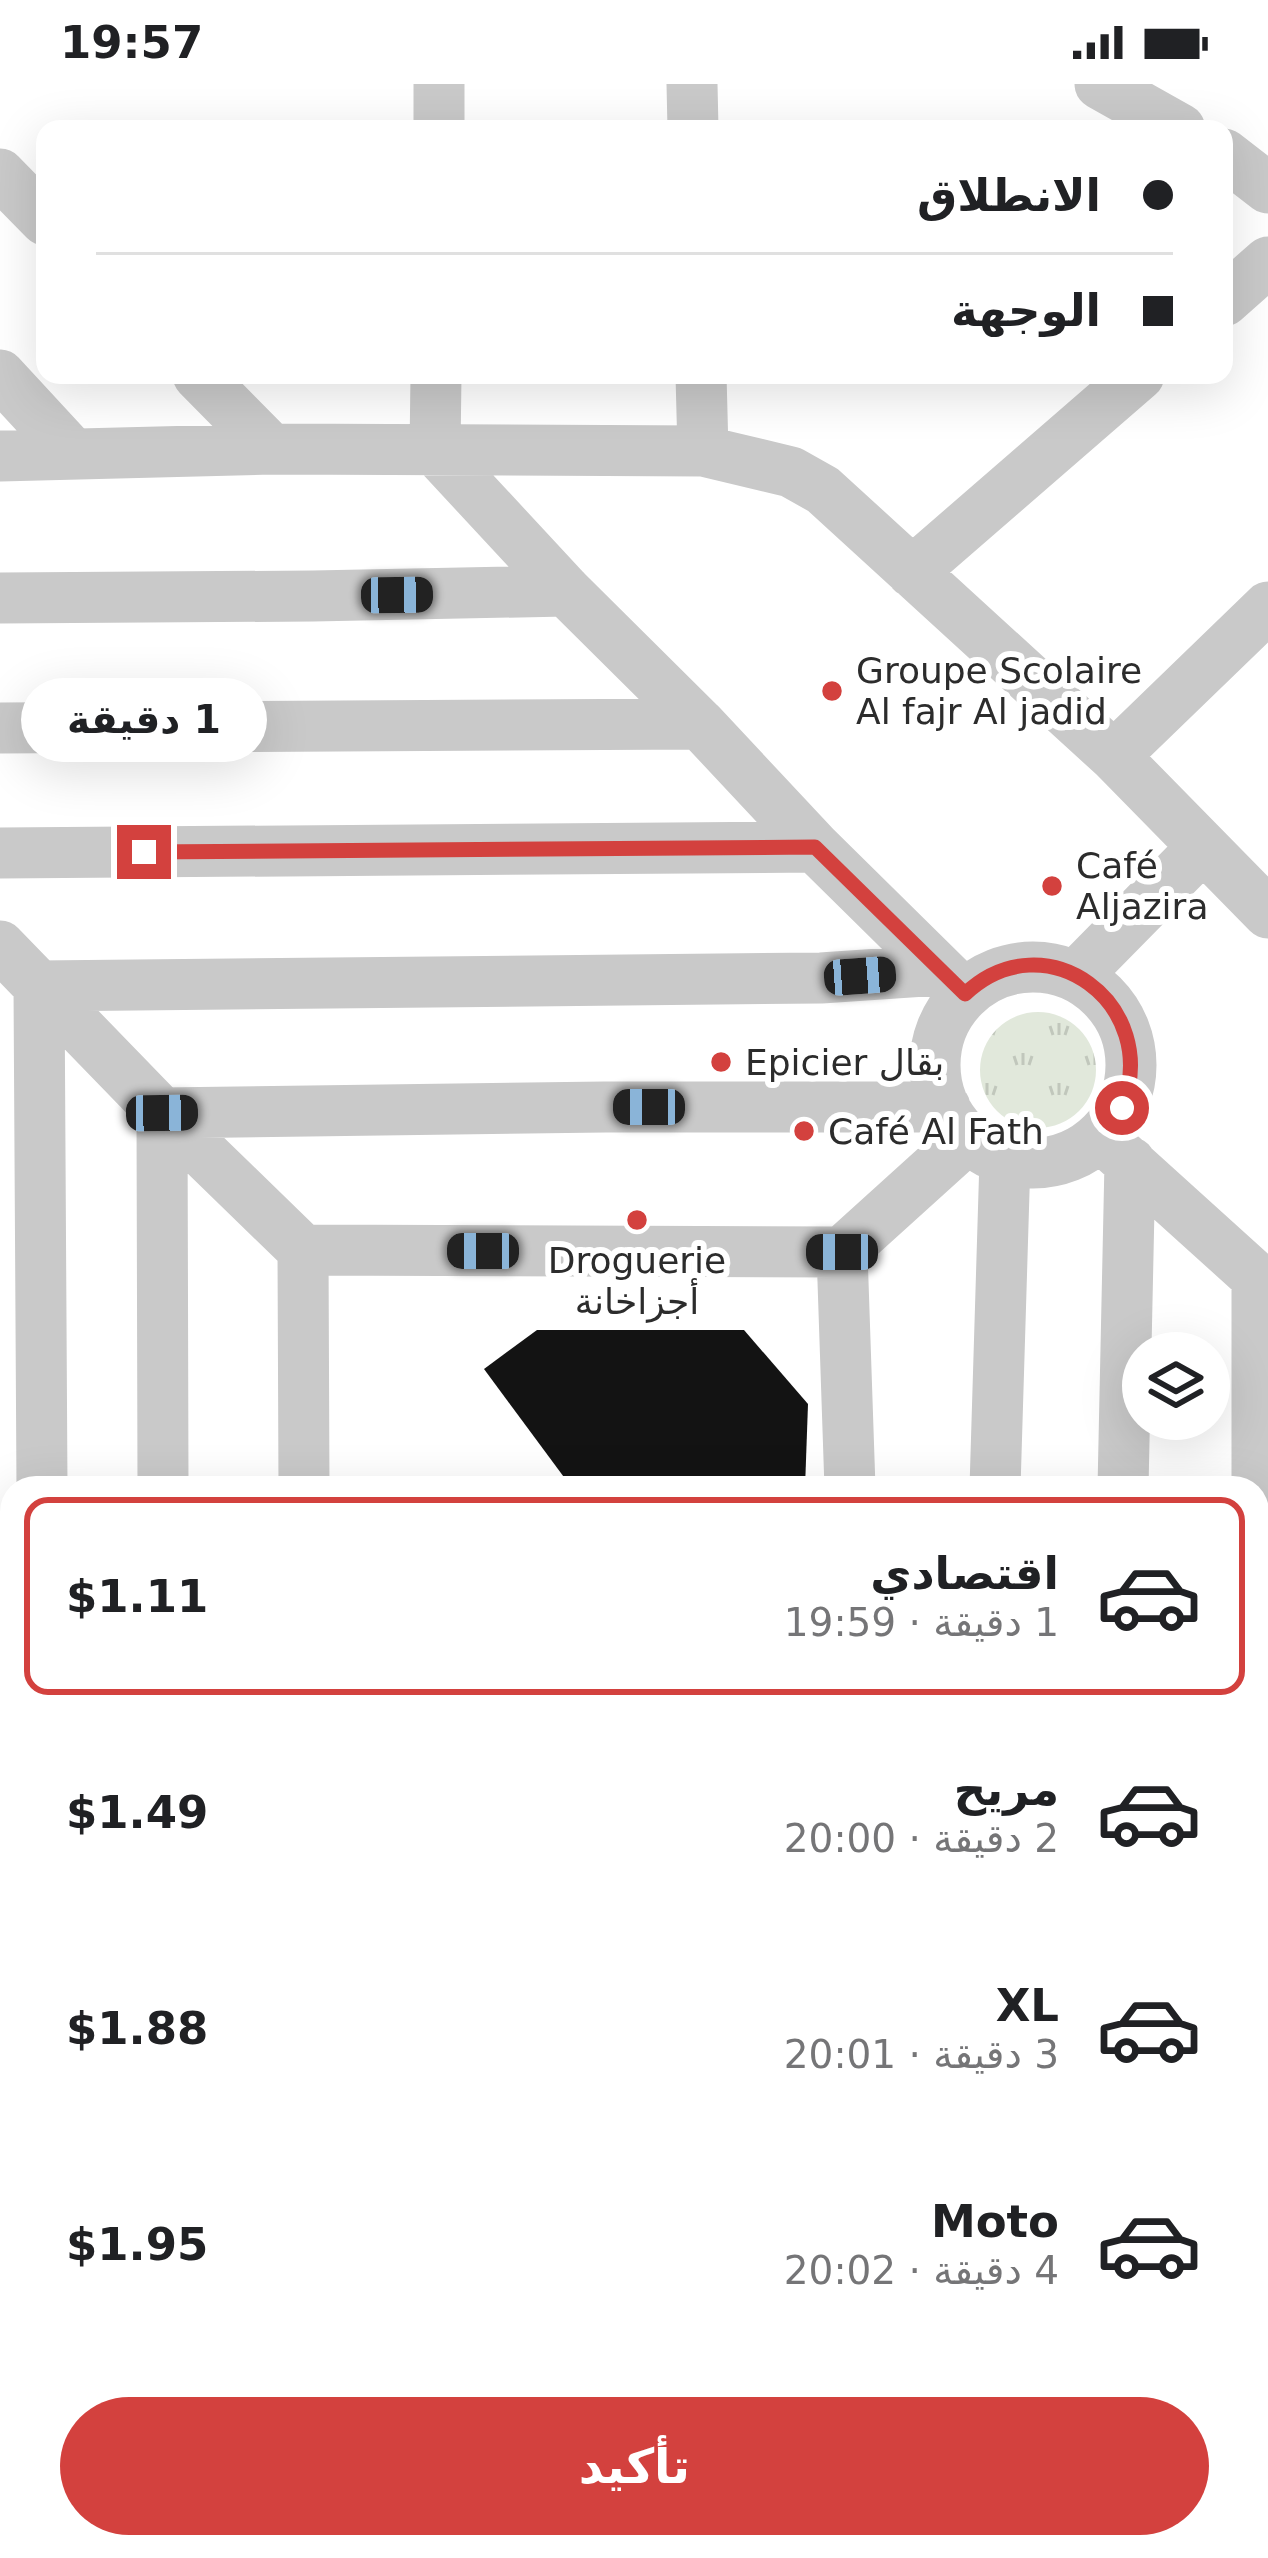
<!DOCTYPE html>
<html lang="ar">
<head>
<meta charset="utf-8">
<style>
	body { margin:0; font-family:"DejaVu Sans","Noto Naskh Arabic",sans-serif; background:#f2f2f2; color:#202124; direction:rtl; height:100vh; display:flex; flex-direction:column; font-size:45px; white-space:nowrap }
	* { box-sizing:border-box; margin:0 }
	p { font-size:39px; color:#757577 }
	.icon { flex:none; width:66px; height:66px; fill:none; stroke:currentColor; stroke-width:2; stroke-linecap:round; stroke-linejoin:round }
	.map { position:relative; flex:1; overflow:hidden; direction:ltr }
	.side { position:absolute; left:0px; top:1392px; width:1269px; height:1083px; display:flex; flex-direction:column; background:#fff; border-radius:36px 36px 0 0; box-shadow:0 12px 48px #0002; direction:rtl }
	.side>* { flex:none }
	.banner { position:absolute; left:36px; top:36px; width:1197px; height:264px; border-radius:24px; box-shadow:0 12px 48px #0002; direction:rtl; display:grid; align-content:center; height:264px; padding:0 60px; background:#fff }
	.buttons { position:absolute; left:1122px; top:1248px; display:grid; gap:24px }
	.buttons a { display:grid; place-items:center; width:108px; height:108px; border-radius:50%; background:#fff; box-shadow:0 12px 48px #0002; font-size:60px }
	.end { position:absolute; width:54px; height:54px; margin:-27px; border:15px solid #d3413e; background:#fff; box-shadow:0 0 0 6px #fff }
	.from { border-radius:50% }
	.bubble { position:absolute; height:84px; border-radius:42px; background:#fff; box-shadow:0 12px 48px #0002; font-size:39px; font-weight:800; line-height:84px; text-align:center; direction:rtl }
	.car { position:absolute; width:36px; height:72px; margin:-36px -18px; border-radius:15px; box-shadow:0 0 9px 3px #0007; background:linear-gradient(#222 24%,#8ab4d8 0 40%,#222 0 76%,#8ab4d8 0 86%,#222 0) }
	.banner b { display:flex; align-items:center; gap:42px; height:114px; font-size:45px }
	.banner b+b { border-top:3px solid #e0e0e0 }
	.banner i { width:30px; height:30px; background:#202124 }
	ul { padding:21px 0 0; list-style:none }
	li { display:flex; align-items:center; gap:36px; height:198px; margin:0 24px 18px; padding:0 36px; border:6px solid transparent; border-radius:24px }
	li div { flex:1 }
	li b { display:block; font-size:45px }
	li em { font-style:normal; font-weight:800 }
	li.on { border-color:#d3413e }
	li>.icon { width:108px; height:108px; stroke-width:1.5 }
	.button { display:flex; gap:24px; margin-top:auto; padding:24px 60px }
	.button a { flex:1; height:138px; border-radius:72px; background:#d3413e; color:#fff; font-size:48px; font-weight:800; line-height:138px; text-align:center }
	.status { display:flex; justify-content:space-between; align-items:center; height:84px; padding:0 60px; background:#fff; direction:ltr }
	.status svg { height:33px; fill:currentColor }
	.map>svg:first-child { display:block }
	.park { fill:url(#park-tufts) }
	.building { fill:#131313 }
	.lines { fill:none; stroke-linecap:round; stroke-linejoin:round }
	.minor { stroke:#c9c9c9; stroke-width:51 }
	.route { stroke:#d3413e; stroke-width:15 }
	.poi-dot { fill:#d3413e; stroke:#fff; stroke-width:4.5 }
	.labels { text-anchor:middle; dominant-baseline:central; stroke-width:12; stroke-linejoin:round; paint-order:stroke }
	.poi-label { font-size:36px; fill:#2c2c2c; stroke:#fff; text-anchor:start }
</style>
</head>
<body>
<div class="status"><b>19:57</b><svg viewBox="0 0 49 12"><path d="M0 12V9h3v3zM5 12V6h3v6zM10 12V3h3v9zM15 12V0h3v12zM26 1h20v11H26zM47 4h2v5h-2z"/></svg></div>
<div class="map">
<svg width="1268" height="2474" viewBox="0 0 1268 2474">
	<defs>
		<pattern id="park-tufts" width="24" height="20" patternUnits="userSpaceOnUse" patternTransform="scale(3)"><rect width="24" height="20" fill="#e1e8db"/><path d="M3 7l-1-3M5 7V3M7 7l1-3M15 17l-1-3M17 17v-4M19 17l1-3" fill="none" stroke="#c1c7bc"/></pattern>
	</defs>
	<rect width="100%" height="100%" fill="#fff"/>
	<path class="park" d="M980 986a58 58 0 1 1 116 0a58 58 0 1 1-116 0Z
		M 12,1627 L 12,1802 L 0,1792 L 0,1639 Z"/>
	<path class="building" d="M 537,1246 L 744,1246 L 808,1320 L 805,1404 L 572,1404 L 484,1285 Z"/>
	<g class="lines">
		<path class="minor" d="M 692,0 L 693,45
			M 1100,0 L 1180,45
			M 439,45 L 439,0
			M 1224,70 L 1268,104
			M 0,90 L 45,136
			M 1224,217 L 1268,178
			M 0,291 L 73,370
			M 198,291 L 271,365
			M 436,291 L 435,366 L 566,507 L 700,640 L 815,763 L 956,902
			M 701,291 L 703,367
			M 0,372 L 271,365 L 703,367 L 791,388 L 823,406 L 1114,672 L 1268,829
			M 912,488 L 1139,291
			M 0,514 L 313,512 L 566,507
			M 0,644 L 700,640
			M 1114,672 L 1268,523
			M 0,769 L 815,763
			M 0,862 L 162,1029 L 303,1166 L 842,1168 L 850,1404
			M935 981a98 98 0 1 1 196 0a98 98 0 1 1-196 0Z
			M 1076,892 L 1202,764
			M 1113,1064 L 1268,1204
			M 303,1166 L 304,1404
			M 842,1168 L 968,1054
			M 42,1404 L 39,902 L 821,894 L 939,886
			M 163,1404 L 162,1029 L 605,1023 L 945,1023
			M 995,1404 L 1005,1075
			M 1123,1404 L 1130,1078
			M 0,1604 L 12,1597
			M 1257,1693 L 1257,1193
			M 0,1821 L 12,1828
			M 1257,1941 L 1268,1953
			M 1257,2059 L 1268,2059
			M 1257,2190 L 1268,2190
			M 0,2200 L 12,2206
			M 1257,2312 L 1268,2313
			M 1257,2448 L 1268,2448
			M 267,2463 L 278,2474
			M 671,2463 L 672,2474
			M 827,2463 L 838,2474
			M 51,2474 L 61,2463
			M 422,2474 L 423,2463
			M 547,2474 L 547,2463"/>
	</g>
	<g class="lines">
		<path class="route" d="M 144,768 L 815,763 L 965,910 C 1045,834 1163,920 1122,1024"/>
	</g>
	<g class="poi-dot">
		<circle cx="832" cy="607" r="12"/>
		<circle cx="1052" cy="802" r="12"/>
		<circle cx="721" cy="978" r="12"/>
		<circle cx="804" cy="1047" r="12"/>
		<circle cx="637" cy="1136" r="12"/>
	</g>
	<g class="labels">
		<g class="poi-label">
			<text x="856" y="586">Groupe Scolaire<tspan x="856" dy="41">Al fajr Al jadid</tspan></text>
			<text x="1076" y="781">Café<tspan x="1076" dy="41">Aljazira</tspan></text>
			<text x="745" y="978">Epicier بقال</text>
			<text x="828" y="1047">Café Al Fath</text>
			<text x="637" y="1176" text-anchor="middle">Droguerie<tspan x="637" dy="41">أجزاخانة</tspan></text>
		</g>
	</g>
</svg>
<div class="buttons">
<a><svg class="icon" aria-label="layers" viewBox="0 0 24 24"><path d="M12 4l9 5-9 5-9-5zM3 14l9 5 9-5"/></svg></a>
</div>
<i class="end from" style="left:1122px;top:1024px"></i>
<i class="end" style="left:144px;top:768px"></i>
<div class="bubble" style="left:21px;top:594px;width:246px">1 دقيقة</div>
<i class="car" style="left:397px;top:511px;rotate:89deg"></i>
<i class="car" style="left:860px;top:892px;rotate:86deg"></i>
<i class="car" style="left:649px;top:1023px;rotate:270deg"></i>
<i class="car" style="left:162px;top:1029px;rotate:89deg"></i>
<i class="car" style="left:483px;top:1167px;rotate:270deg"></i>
<i class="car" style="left:842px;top:1168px;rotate:270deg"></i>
<div class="banner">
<b><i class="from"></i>الانطلاق</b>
<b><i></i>الوجهة</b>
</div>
<section class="side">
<ul>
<li class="on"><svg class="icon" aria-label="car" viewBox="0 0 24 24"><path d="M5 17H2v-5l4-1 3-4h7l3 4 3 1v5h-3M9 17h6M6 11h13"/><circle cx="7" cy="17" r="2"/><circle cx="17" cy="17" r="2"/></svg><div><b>اقتصادي</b><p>1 دقيقة · 19:59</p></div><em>$1.11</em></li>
<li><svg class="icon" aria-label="car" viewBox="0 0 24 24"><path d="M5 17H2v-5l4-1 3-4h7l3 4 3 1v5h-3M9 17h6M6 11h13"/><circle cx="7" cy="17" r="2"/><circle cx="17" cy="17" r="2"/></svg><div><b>مريح</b><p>2 دقيقة · 20:00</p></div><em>$1.49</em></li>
<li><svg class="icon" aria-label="car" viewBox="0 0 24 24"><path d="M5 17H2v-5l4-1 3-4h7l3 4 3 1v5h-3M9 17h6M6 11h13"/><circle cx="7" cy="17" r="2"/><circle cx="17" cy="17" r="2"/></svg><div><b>XL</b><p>3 دقيقة · 20:01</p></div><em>$1.88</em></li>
<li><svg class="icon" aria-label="car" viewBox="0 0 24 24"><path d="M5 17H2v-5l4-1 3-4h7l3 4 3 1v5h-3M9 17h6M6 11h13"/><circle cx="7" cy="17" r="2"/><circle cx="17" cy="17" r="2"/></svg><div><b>Moto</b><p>4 دقيقة · 20:02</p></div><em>$1.95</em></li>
</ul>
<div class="button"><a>تأكيد</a></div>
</section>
</div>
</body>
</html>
